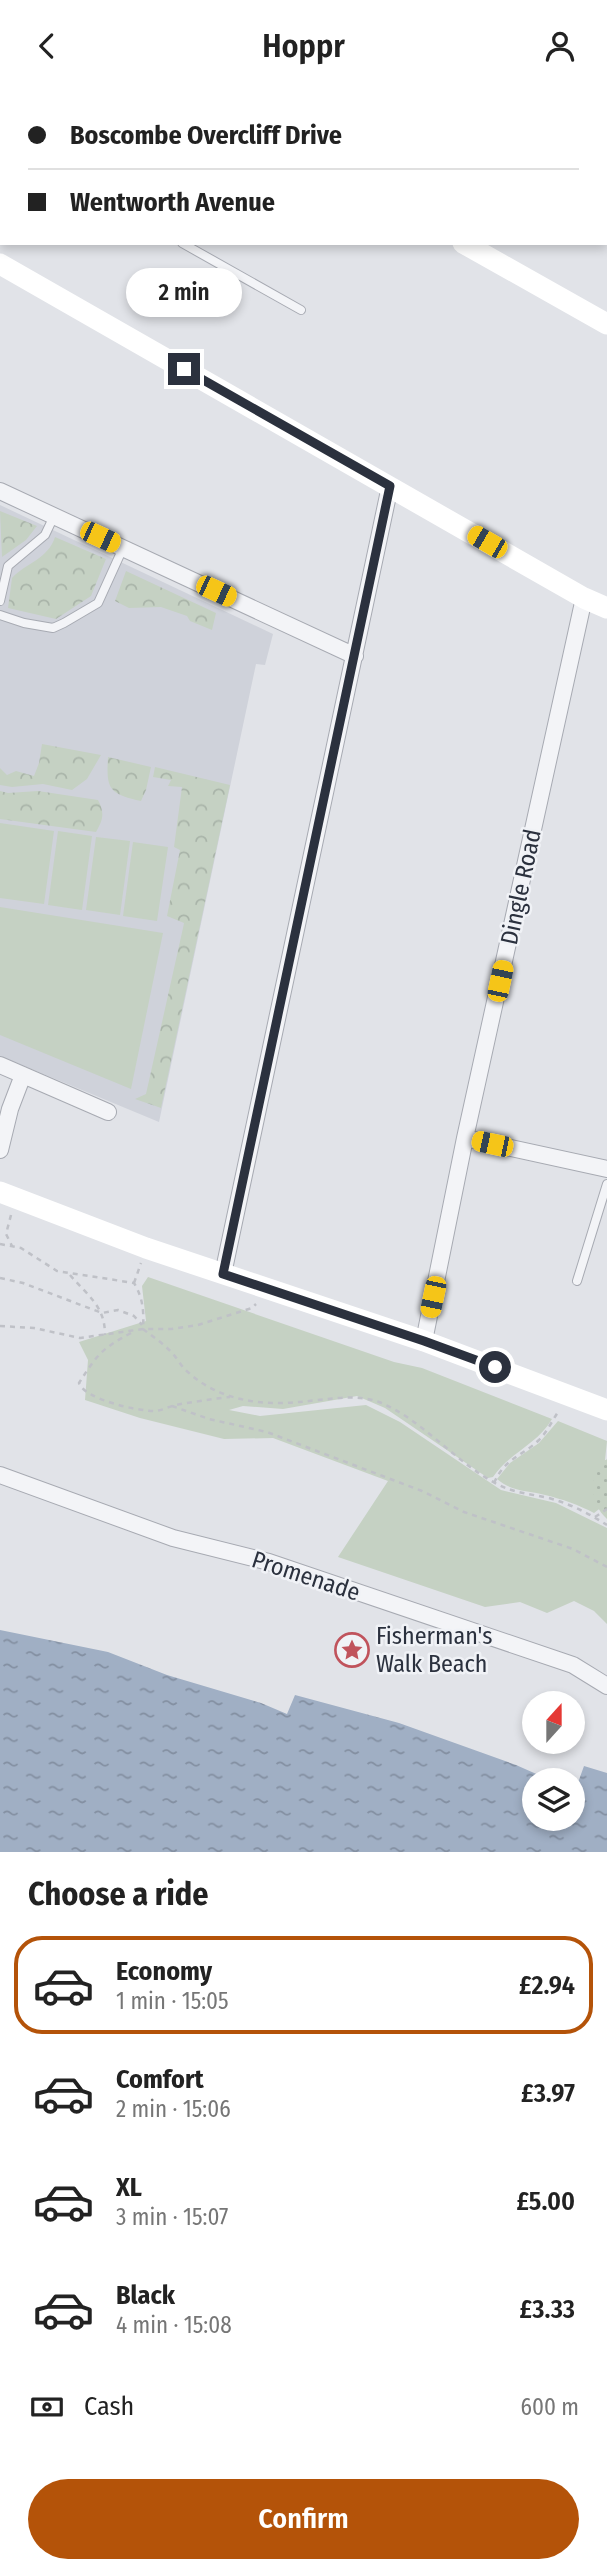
<!DOCTYPE html>
<html lang="en">
<head>
<meta charset="utf-8">
<style>
	body { margin:0; font-family:"Fira Sans Condensed",sans-serif; background:#f2f2f2; color:#222; height:100vh; display:flex; flex-direction:column; font-size:26px; white-space:nowrap }
	* { box-sizing:border-box; margin:0 }
	p { font-size:23px; color:#767676 }
	.icon { flex:none; width:38px; height:38px; fill:none; stroke:currentColor; stroke-width:2; stroke-linecap:round; stroke-linejoin:round }
	.map { position:relative; height:1761px; overflow:hidden }
	.details { display:flex; flex-direction:column; background:#fff; flex:1 }
	.details>* { flex:none }
	.guide { position:absolute; left:0px; top:0px; width:607px; height:154px; box-shadow:0 4px 10px #0003; display:grid; align-content:center; height:154px; padding:0 28px; background:#fff }
	.needle { width:46px; rotate:21deg }
	.controls { position:absolute; left:522px; top:1600px; display:grid; gap:14px }
	.controls a { display:grid; place-items:center; width:63px; height:63px; border-radius:50%; background:#fff; box-shadow:0 4px 10px #0003; font-size:35px }
	.end { position:absolute; width:32px; height:32px; margin:-16px; border:9px solid #2b313e; background:#fff; box-shadow:0 0 0 4px #fff }
	.from { border-radius:50% }
	.bubble { position:absolute; height:49px; border-radius:24px; background:#fff; box-shadow:0 4px 10px #0003; font-size:23px; font-weight:600; line-height:49px; text-align:center }
	.car { position:absolute; width:21px; height:42px; margin:-21px -10px; border-radius:9px; box-shadow:0 0 5px 2px #0007; background:linear-gradient(#f5c518 24%,#345 0 40%,#f5c518 0 76%,#345 0 86%,#f5c518 0) }
	.guide b { display:flex; align-items:center; gap:24px; height:66px; font-size:26px }
	.guide b+b { border-top:2px solid #e0e0e0 }
	.guide i { width:18px; height:18px; background:#222 }
	ul { padding:0; list-style:none }
	li { display:flex; align-items:center; gap:21px; height:98px; margin:0 14px 10px; padding:0 14px; border:4px solid transparent; border-radius:28px }
	li div { flex:1 }
	li b { display:block; font-size:26px }
	li em { font-style:normal; font-weight:600 }
	li.selected { border-color:#b45309 }
	li>.icon { width:63px; height:63px; stroke-width:1.5 }
	h2 { padding:0 28px; font-size:32px; line-height:84px }
	.pay { display:flex; align-items:center; gap:18px; height:77px; padding:0 28px; font-size:26px }
	.pay p { margin-inline-start:auto }
	.cta { display:flex; gap:14px; margin-top:auto; padding:14px 28px }
	.cta a { flex:1; height:80px; border-radius:42px; background:#b45309; color:#fff; font-size:28px; font-weight:600; line-height:80px; text-align:center }
	header { display:flex; justify-content:space-between; align-items:center; height:91px; padding:0 28px; background:#fff; font-size:32px; font-weight:600 }
	.map>svg:first-child { display:block }
	.built { fill:#cfd2da }
	.grass { fill:#c5d1c3 }
	.forest { fill:url(#forest-crowns) }
	.park { fill:url(#park-dots) }
	.water { fill:url(#water-ripples) }
	.lines { fill:none; stroke-linecap:round; stroke-linejoin:round }
	.lane-casing { stroke:#a7aab2; stroke-width:10 }
	.street-casing { stroke:#a7aab2; stroke-width:18 }
	.path { stroke:#bfc1c7; stroke-width:2.5; stroke-dasharray:5 5; stroke-linecap:butt }
	.lane { stroke:#f3f4f7; stroke-width:8 }
	.street { stroke:#f3f4f7; stroke-width:16 }
	.secondary { stroke:#fff; stroke-width:21 }
	.route { stroke:#2b313e; stroke-width:9 }
	.labels { text-anchor:middle; dominant-baseline:central; stroke-width:5; stroke-linejoin:round; paint-order:stroke }
	.street-label { font-size:24px; fill:#2b313e; stroke:#f0f2f6 }
	.poi-label { font-size:24px; fill:#2b313e; stroke:#f0f2f6; text-anchor:start }
</style>
</head>
<body>
<header><svg class="icon" aria-label="back" viewBox="0 0 24 24"><path d="M15 5l-7 7 7 7"/></svg>Hoppr<svg class="icon" aria-label="person" viewBox="0 0 24 24"><circle cx="12" cy="8" r="4"/><path d="M4 21q1-7 8-7t8 7"/></svg></header>
<div class="map">
<svg width="607" height="1761" viewBox="0 0 607 1761">
	<defs>
		<pattern id="forest-crowns" width="20" height="18" patternUnits="userSpaceOnUse" patternTransform="scale(1.75)"><rect width="20" height="18" fill="#c5d1c3"/><path d="M2 6a3 3 0 1 1 6 0M12 15a3 3 0 1 1 6 0" fill="none" stroke="#a9b4a9"/></pattern>
		<pattern id="park-dots" width="8" height="8" patternUnits="userSpaceOnUse" patternTransform="scale(1.75)"><rect width="8" height="8" fill="#c5d1c3"/><path d="M2 2h.1M6 6h.1" fill="none" stroke="#a9b4a9" stroke-width="1.8" stroke-linecap="round"/></pattern>
		<pattern id="water-ripples" width="26" height="14" patternUnits="userSpaceOnUse" patternTransform="scale(1.75)"><rect width="26" height="14" fill="#a0afc4"/><path d="M2 4q2-2 4 0t4 0M15 11q2-2 4 0t4 0" fill="none" stroke="#838fa1"/></pattern>
	</defs>
	<rect width="100%" height="100%" fill="#e1e3e8"/>
	<path class="built" d="M 0,414 L 273,543 L 265,574 L 256,573 L 159,1031 L 0,965 Z"/>
	<path class="grass" d="M 0,732 L 54,740 L 44,813 L 0,807 Z
		M 58,740 L 92,745 L 82,819 L 48,814 Z
		M 96,746 L 130,750 L 120,824 L 86,819 Z
		M 133,751 L 168,756 L 157,830 L 123,825 Z
		M 0,816 L 163,842 L 131,998 L 0,944 Z
		M 148,1186 L 394,1271 L 422,1277 L 552,1328 C 538,1353 509,1362 493,1386 L 488,1387 L 385,1317 L 357,1305 L 283,1318 L 243,1315 L 229,1319 L 260,1325 L 366,1314 L 400,1331 L 501,1399 L 556,1412 L 607,1437 L 607,1533 L 594,1520 L 574,1510 L 547,1522 L 520,1511 L 485,1516 L 338,1466 L 388,1390 L 273,1347 L 224,1348 L 140,1327 L 85,1309 L 88,1269 L 79,1251 L 146,1230 L 142,1195 Z
		M 558,1330 L 607,1350 L 605,1369 L 607,1369 L 607,1412 L 594,1422 C 579,1414 562,1408 545,1404 C 527,1399 512,1401 497,1388 L 510,1372 L 539,1352 Z"/>
	<path class="forest" d="M 0,420 L 37,435 L 26,449 L 2,466 Z
		M 55,446 L 106,468 L 91,505 L 56,528 L 8,517 L 12,487 C 26,472 48,468 55,446 Z
		M 126,480 L 216,522 L 212,539 L 190,530 L 187,525 L 161,516 L 129,517 L 115,510 Z
		M 42,653 L 101,664 L 87,688 L 72,699 L 43,693 L 12,696 L 0,694 L 0,677 L 7,684 L 16,680 L 34,685 L 39,672 Z
		M 108,666 L 151,676 L 146,699 L 141,710 C 109,703 106,698 108,666 Z
		M 155,676 L 230,694 L 161,1017 L 135,1008 L 146,1003 L 183,837 L 184,832 L 167,825 L 180,759 L 174,756 L 182,696 L 168,695 L 171,689 L 153,686 Z
		M 0,700 L 8,702 L 38,700 L 98,709 C 105,722 103,729 96,741 L 0,728 Z"/>
	<path class="park" d="M 607,1368 L 607,1428 C 589,1412 587,1383 607,1368 Z"/>
	<path class="water" d="M 0,1539 L 108,1561 L 167,1584 L 261,1612 L 287,1623 L 295,1604 L 399,1632 L 516,1674 L 550,1689 L 534,1689 L 534,1727 L 572,1727 L 572,1699 L 575,1700 L 584,1675 L 607,1682 L 607,1761 L 0,1761 Z"/>
	<g class="lines">
		<g class="lane-casing">
			<path id="lane" d="M 522,2 L 523,0
				M 182,152 L 301,219
				M 0,510 L 8,475 L 45,444 L 54,425
				M 0,524 L 24,532 L 53,537 L 64,532 L 98,512 L 123,457
				M 577,1190 L 607,1093"/>
		</g>
		<g class="street-casing">
			<path id="street" d="M 582,0 L 584,2
				M 606,26 L 607,28
				M 0,400 L 355,565
				M 0,974 L 23,984
				M 465,1047 L 607,1078
				M 0,1059 L 10,1018 L 23,984 L 108,1021
				M 223,1183 L 390,395
				M 424,1250 L 465,1047 L 584,507
				M 0,1384 L 173,1447 L 269,1471 L 573,1574 L 607,1595"/>
		</g>
		<path class="path" d="M 11,1124 L 6,1143 L 12,1155
			M 0,1153 L 21,1157 L 57,1180 L 134,1192 C 143,1207 144,1220 143,1238
			M 70,1184 C 88,1205 105,1215 105,1244
			M 0,1187 L 23,1192 L 102,1222 L 118,1219 L 134,1225 L 142,1234
			M 134,1192 L 141,1172
			M 0,1235 L 34,1237 L 80,1247 L 143,1238 L 171,1238 L 198,1234 L 252,1217 L 256,1213
			M 143,1238 C 153,1246 163,1252 172,1262 C 178,1268 182,1277 189,1282 C 219,1309 261,1315 299,1311 C 324,1309 355,1302 379,1311 C 422,1328 456,1372 497,1393 C 514,1402 531,1403 549,1407 C 570,1413 588,1422 607,1434
			M 131,1242 C 101,1258 97,1264 79,1292 C 84,1308 137,1320 154,1320 C 161,1320 168,1316 175,1314 C 193,1311 211,1308 230,1306
			M 172,1315 L 209,1328 L 267,1341 L 422,1400 L 464,1421 L 573,1458 L 607,1476
			M 494,1392 C 505,1367 521,1366 539,1349 C 547,1341 552,1330 558,1321
			M 595,1426 L 607,1418"/>
		<use href="#lane" class="lane"/>
		<use href="#street" class="street"/>
		<path class="secondary" d="M 190,0 L 193,2
			M 463,152 L 607,233
			M 0,173 L 584,507 L 607,517
			M 0,1101 L 146,1157 L 424,1250 L 607,1319"/>
	</g>
	<g class="lines">
		<path class="route" d="M 184,278 L 390,395 L 223,1183 L 424,1250 L 495,1276"/>
	</g>
	<defs>
		<g id="sight-ring" transform="scale(1.75)"><circle r="9.5" fill="#f0f2f6" stroke="#c0535c" stroke-width="1.5"/><path d="M0-6L1.8-2.2L6-1.7L2.9 1.2L3.7 5.4L0 3.3L-3.7 5.4L-2.9 1.2L-6-1.7L-1.8-2.2Z" fill="#c0535c"/></g>
	</defs>
	<g fill-rule="evenodd">
		<use href="#sight-ring" x="352" y="1559"/>
	</g>
	<g class="labels">
		<g class="street-label">
			<text transform="translate(521 796) rotate(-78)">Dingle Road</text>
			<text transform="translate(306 1485) rotate(18)">Promenade</text>
		</g>
		<g class="poi-label">
			<text x="376" y="1545">Fisherman's<tspan x="376" dy="28">Walk Beach</tspan></text>
		</g>
	</g>
</svg>
<div class="controls">
<a><svg class="needle" viewBox="-14 -14 28 28"><path d="M0-13l5 13h-10z" fill="#e53935"/><path d="M0 13l5-13h-10z" fill="#767676"/></svg></a>
<a><svg class="icon" aria-label="layers" viewBox="0 0 24 24"><path d="M12 4l9 5-9 5-9-5zM3 14l9 5 9-5"/></svg></a>
</div>
<i class="end from" style="left:495px;top:1276px"></i>
<i class="end" style="left:184px;top:278px"></i>
<div class="bubble" style="left:126px;top:177px;width:116px">2 min</div>
<i class="car" style="left:100px;top:446px;rotate:115deg"></i>
<i class="car" style="left:487px;top:451px;rotate:300deg"></i>
<i class="car" style="left:216px;top:500px;rotate:115deg"></i>
<i class="car" style="left:500px;top:890px;rotate:12deg"></i>
<i class="car" style="left:492px;top:1053px;rotate:282deg"></i>
<i class="car" style="left:433px;top:1206px;rotate:192deg"></i>
<div class="guide">
<b><i class="from"></i>Boscombe Overcliff Drive</b>
<b><i></i>Wentworth Avenue</b>
</div>
</div>
<section class="details">
<h2>Choose a ride</h2>
<ul>
<li class="selected"><svg class="icon" aria-label="car" viewBox="0 0 24 24"><path d="M5 17H2v-5l4-1 3-4h7l3 4 3 1v5h-3M9 17h6M6 11h13"/><circle cx="7" cy="17" r="2"/><circle cx="17" cy="17" r="2"/></svg><div><b>Economy</b><p>1 min · 15:05</p></div><em>£2.94</em></li>
<li><svg class="icon" aria-label="car" viewBox="0 0 24 24"><path d="M5 17H2v-5l4-1 3-4h7l3 4 3 1v5h-3M9 17h6M6 11h13"/><circle cx="7" cy="17" r="2"/><circle cx="17" cy="17" r="2"/></svg><div><b>Comfort</b><p>2 min · 15:06</p></div><em>£3.97</em></li>
<li><svg class="icon" aria-label="car" viewBox="0 0 24 24"><path d="M5 17H2v-5l4-1 3-4h7l3 4 3 1v5h-3M9 17h6M6 11h13"/><circle cx="7" cy="17" r="2"/><circle cx="17" cy="17" r="2"/></svg><div><b>XL</b><p>3 min · 15:07</p></div><em>£5.00</em></li>
<li><svg class="icon" aria-label="car" viewBox="0 0 24 24"><path d="M5 17H2v-5l4-1 3-4h7l3 4 3 1v5h-3M9 17h6M6 11h13"/><circle cx="7" cy="17" r="2"/><circle cx="17" cy="17" r="2"/></svg><div><b>Black</b><p>4 min · 15:08</p></div><em>£3.33</em></li>
</ul>
<div class="pay"><svg class="icon" aria-label="cash" viewBox="0 0 24 24"><path d="M3 7h18v10H3z"/><circle cx="12" cy="12" r="2"/></svg>Cash<p>600 m</p></div>
<div class="cta"><a>Confirm</a></div>
</section>
</body>
</html>
